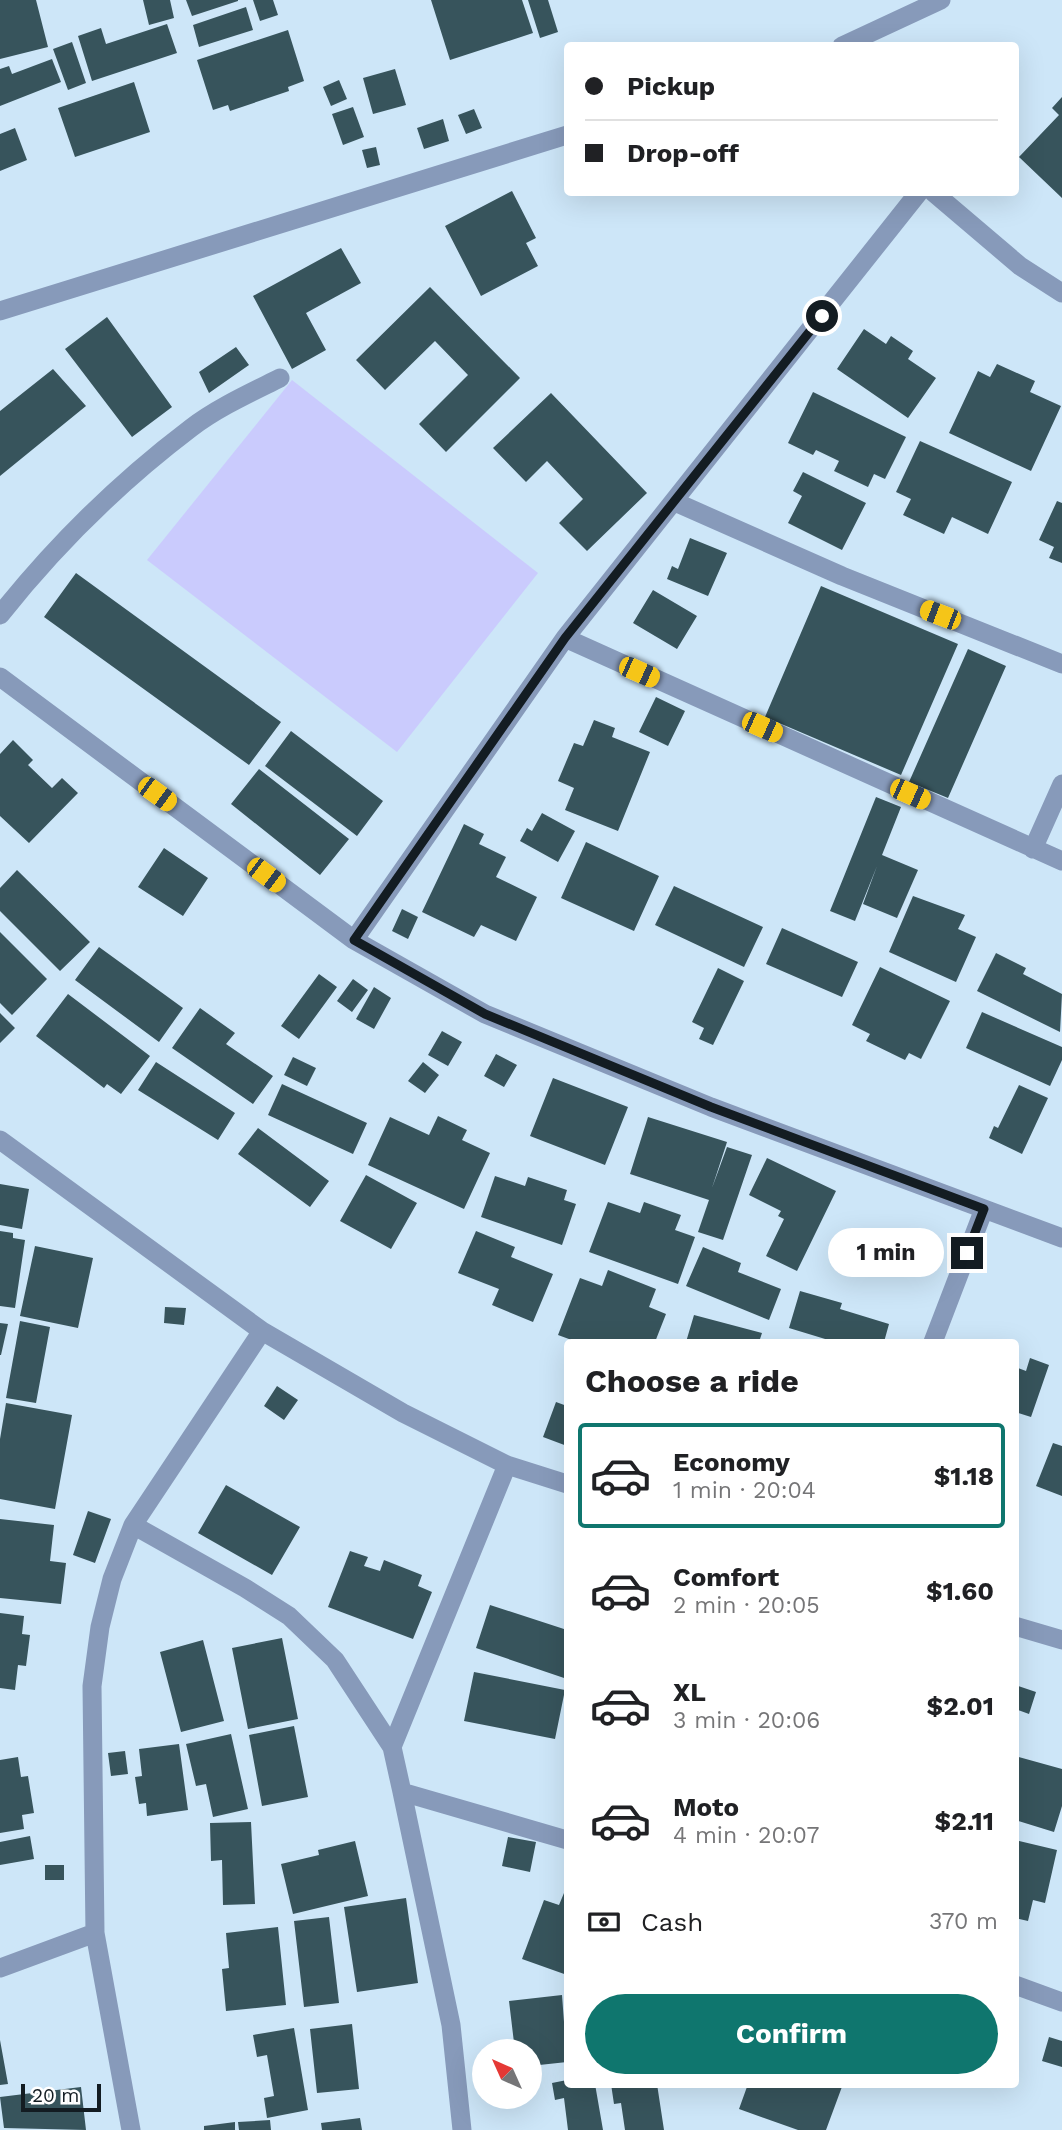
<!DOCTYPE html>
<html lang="en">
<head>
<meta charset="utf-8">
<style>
	body { margin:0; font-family:"Work Sans",sans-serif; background:#f6f6f6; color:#202124; height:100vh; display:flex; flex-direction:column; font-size:26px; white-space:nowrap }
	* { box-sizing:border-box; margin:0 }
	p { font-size:23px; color:#757577 }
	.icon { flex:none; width:38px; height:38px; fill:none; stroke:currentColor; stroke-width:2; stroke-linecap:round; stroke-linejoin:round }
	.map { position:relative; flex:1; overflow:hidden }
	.panel { position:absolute; left:564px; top:1339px; width:455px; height:749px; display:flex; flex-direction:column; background:#fff; border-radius:7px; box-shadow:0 7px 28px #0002 }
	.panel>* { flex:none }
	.hud { position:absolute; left:564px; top:42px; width:455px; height:154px; border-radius:7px; box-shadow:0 7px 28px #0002; display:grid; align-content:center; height:154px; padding:0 21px; background:#fff }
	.needle { width:46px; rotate:315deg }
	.fabs { position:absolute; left:472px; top:2039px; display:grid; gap:14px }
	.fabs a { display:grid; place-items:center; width:70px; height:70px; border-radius:50%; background:#fff; box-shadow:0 7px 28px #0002; font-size:35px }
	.scale { position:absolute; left:21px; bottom:18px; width:80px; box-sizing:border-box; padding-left:7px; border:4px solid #131c22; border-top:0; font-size:19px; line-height:24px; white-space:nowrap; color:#131c22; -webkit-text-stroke:5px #fff; paint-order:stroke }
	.end { position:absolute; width:32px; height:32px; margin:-16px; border:9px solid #131c22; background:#fff; box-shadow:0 0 0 4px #fff }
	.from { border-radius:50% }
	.bubble { position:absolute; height:49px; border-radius:24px; background:#fff; box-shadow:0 7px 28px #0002; font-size:23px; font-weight:700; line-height:49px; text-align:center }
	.car { position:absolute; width:21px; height:42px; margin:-21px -10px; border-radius:9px; box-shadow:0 0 5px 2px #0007; background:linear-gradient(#f5c518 24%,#345 0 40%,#f5c518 0 76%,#345 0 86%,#f5c518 0) }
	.hud b { display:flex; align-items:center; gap:24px; height:66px; font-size:26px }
	.hud b+b { border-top:2px solid #e0e0e0 }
	.hud i { width:18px; height:18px; background:#202124 }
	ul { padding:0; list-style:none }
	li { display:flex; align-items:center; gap:21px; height:105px; margin:0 14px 10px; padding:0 7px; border:4px solid transparent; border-radius:7px }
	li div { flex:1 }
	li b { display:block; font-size:26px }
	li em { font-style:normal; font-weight:700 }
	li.current { border-color:#0f766e }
	li>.icon { width:63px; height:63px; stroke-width:1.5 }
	h2 { padding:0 21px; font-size:32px; line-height:84px }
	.pay { display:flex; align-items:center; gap:18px; height:77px; padding:0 21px; font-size:26px }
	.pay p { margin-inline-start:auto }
	.cta { display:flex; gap:14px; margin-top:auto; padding:14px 21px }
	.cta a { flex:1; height:80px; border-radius:42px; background:#0f766e; color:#fff; font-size:28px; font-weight:700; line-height:80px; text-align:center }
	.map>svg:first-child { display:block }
	.green { fill:#cacbfd }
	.building { fill:#37545c }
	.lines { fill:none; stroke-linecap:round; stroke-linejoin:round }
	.minor { stroke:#879aba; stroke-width:19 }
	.route { stroke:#131c22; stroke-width:9 }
</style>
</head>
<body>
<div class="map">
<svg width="1062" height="2130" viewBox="0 0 1062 2130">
	<rect width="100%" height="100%" fill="#cde6f8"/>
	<path class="green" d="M 292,380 L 538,573 L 397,752 L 147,560 Z"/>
	<path class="building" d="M 0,0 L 36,0 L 48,47 L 0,59 Z
		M 143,0 L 170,0 L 174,18 L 149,25 Z
		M 186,0 L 238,0 L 238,1 L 192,16 Z
		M 253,0 L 273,0 L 278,15 L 260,21 Z
		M 431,0 L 522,0 L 533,33 L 450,60 Z
		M 528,0 L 548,0 L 558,32 L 540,38 Z
		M 246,7 L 253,30 L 199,47 L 193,25 Z
		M 167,24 L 177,53 L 92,81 L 78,36 L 101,28 L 106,44 Z
		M 288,30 L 304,81 L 288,87 L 289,91 L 230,111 L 228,105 L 213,110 L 197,60 Z
		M 72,42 L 86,83 L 68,90 L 53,49 Z
		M 52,59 L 61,82 L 0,106 L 0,69 L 9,66 L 12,74 Z
		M 395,69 L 406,105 L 373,114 L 363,78 Z
		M 339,80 L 347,99 L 331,106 L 323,87 Z
		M 134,82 L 150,132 L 75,157 L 58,108 Z
		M 1062,97 L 1062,198 L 1019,157 L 1059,115 L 1052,108 Z
		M 353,107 L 364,137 L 343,145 L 332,114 Z
		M 474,109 L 482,128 L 466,134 L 458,115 Z
		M 443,119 L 449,141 L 424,149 L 417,128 Z
		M 15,128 L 27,160 L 0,171 L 0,134 Z
		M 376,147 L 380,165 L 367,168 L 362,150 Z
		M 512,191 L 536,238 L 526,243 L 538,266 L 481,296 L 445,226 Z
		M 341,248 L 361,283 L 306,313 L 326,350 L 292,369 L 253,296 Z
		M 430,287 L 520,378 L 446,452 L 419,424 L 468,375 L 435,341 L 385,390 L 356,360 Z
		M 107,317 L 172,407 L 132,437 L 65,349 Z
		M 864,329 L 886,344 L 891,336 L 913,351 L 908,359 L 936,378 L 908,418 L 837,369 Z
		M 236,347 L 249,365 L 209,393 L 199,372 Z
		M 997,364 L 1035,381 L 1030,392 L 1061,406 L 1031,471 L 949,433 L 978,371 L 990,377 Z
		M 53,369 L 86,406 L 0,476 L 0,411 Z
		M 813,392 L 906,437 L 885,479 L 874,474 L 868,487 L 834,471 L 839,461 L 816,450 L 813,455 L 788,443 Z
		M 551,393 L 647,493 L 587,551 L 559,523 L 583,499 L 547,461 L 526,482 L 493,448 Z
		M 920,441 L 1012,482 L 988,534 L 952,517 L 944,534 L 903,515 L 911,499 L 896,492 Z
		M 803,472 L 866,503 L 842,550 L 788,523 L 802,496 L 793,491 Z
		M 1057,501 L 1062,503 L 1062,563 L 1049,558 L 1054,547 L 1039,540 Z
		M 690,538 L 727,553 L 708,596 L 667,579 L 672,566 L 678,569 Z
		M 76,573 L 281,722 L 249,765 L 44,617 Z
		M 821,586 L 958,644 L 901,775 L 765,717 Z
		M 653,590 L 697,616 L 677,649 L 633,623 Z
		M 968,649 L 1006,666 L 948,798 L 909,782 Z
		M 656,697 L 685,711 L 668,746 L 639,732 Z
		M 594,720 L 615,728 L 612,737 L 650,752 L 618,831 L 565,810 L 574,788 L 558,781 L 574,743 L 583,746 Z
		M 291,731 L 383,801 L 357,836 L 265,766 Z
		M 13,740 L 33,760 L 28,765 L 52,788 L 62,778 L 78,793 L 29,843 L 0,816 L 0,754 Z
		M 259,769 L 349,839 L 320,875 L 231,804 Z
		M 876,797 L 901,807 L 882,855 L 918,870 L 897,918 L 863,904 L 877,866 L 855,921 L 830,911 Z
		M 542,813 L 575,831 L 558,862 L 520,841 L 527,828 L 532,831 Z
		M 464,824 L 484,834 L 479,844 L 506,857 L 496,877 L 537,897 L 516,941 L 481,925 L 474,937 L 422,912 Z
		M 586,842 L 659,876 L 634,931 L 561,898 Z
		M 164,848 L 208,878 L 183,916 L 138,887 Z
		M 17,870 L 90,942 L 60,971 L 0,911 L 0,888 Z
		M 674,886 L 763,927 L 744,967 L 655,925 Z
		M 913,896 L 965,915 L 958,929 L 976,937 L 956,982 L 889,952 Z
		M 402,909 L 418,917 L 408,939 L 392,931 Z
		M 782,928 L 858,962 L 842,997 L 766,964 Z
		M 0,932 L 47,979 L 12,1015 L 0,1003 Z
		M 99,947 L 183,1008 L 159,1042 L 75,980 Z
		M 996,953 L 1026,968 L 1023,974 L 1062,994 L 1060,1032 L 977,991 Z
		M 880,967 L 950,1001 L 921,1059 L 909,1053 L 905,1060 L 866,1041 L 870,1034 L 852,1025 Z
		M 718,968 L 744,981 L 713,1045 L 699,1039 L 704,1028 L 692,1022 Z
		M 319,974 L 337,987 L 299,1039 L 281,1026 Z
		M 353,979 L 368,990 L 352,1012 L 337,1001 Z
		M 374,987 L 391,998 L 374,1029 L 356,1019 Z
		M 68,994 L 150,1056 L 121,1094 L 107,1084 L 104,1088 L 36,1036 Z
		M 200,1008 L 235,1033 L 226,1044 L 273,1076 L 253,1104 L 172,1048 Z
		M 982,1012 L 1062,1047 L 1062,1060 L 1050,1086 L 966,1048 Z
		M 0,1013 L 15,1028 L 0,1043 Z
		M 442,1031 L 462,1042 L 448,1066 L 428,1055 Z
		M 496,1054 L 517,1065 L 504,1087 L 484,1076 Z
		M 293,1057 L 316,1068 L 307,1086 L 284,1075 Z
		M 156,1062 L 235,1113 L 218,1140 L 138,1090 Z
		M 423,1062 L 439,1075 L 425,1093 L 408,1081 Z
		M 553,1078 L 628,1107 L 605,1165 L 530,1136 Z
		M 282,1084 L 367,1123 L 353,1154 L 268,1115 Z
		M 1019,1085 L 1048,1098 L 1022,1154 L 989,1138 L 994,1126 L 998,1128 Z
		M 438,1116 L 467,1130 L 462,1140 L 490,1153 L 464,1209 L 368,1165 L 390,1117 L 429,1135 Z
		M 648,1117 L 727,1142 L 712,1188 L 727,1147 L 752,1155 L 723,1240 L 698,1232 L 709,1200 L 630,1174 Z
		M 258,1128 L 329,1181 L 310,1207 L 238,1154 Z
		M 767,1158 L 836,1191 L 797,1271 L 766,1256 L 784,1219 L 778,1216 L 781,1211 L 749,1195 Z
		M 366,1175 L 417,1203 L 391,1249 L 340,1221 Z
		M 495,1176 L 525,1186 L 528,1177 L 567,1190 L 564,1200 L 576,1204 L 562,1245 L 481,1217 Z
		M 0,1184 L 29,1189 L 22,1229 L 0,1225 Z
		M 608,1202 L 640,1213 L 644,1202 L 681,1215 L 675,1230 L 695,1237 L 678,1284 L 589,1252 Z
		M 0,1231 L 13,1233 L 13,1238 L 25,1240 L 15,1308 L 0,1306 Z
		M 476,1231 L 515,1247 L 511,1257 L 553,1274 L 533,1322 L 492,1305 L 499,1289 L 458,1273 Z
		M 35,1246 L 93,1258 L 78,1328 L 20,1316 Z
		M 703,1247 L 741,1263 L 738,1272 L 781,1289 L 769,1320 L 686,1286 Z
		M 608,1270 L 656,1289 L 649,1307 L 666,1314 L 655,1342 L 577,1342 L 558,1335 L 580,1278 L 602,1286 Z
		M 800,1291 L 842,1303 L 840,1309 L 889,1324 L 884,1342 L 835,1342 L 789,1328 Z
		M 165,1307 L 186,1308 L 184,1325 L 164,1323 Z
		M 694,1315 L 762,1333 L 759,1342 L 686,1342 Z
		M 20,1321 L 50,1327 L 36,1403 L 6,1398 Z
		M 0,1323 L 8,1324 L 1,1355 L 0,1355 Z
		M 1030,1358 L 1049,1365 L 1031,1417 L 1015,1412 L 1015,1367 L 1026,1371 Z
		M 277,1386 L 298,1400 L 284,1420 L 264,1406 Z
		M 556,1402 L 567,1406 L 567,1446 L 543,1437 Z
		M 6,1403 L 72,1415 L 55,1509 L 0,1499 L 0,1439 Z
		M 1053,1443 L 1062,1446 L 1062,1496 L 1036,1486 Z
		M 226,1485 L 300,1527 L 272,1575 L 198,1533 Z
		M 88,1511 L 111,1519 L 95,1563 L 73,1555 Z
		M 0,1519 L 54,1525 L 50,1561 L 66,1563 L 61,1604 L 0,1598 Z
		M 350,1551 L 368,1557 L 364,1566 L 380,1571 L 384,1560 L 422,1575 L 418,1586 L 432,1592 L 413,1639 L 328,1607 Z
		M 490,1605 L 567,1630 L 567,1679 L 476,1648 Z
		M 0,1613 L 24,1616 L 22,1634 L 30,1635 L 26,1666 L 18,1665 L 15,1690 L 0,1688 Z
		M 282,1638 L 298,1719 L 248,1729 L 232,1648 Z
		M 203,1640 L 224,1721 L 181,1732 L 160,1652 Z
		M 474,1672 L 565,1690 L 555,1739 L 464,1721 Z
		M 1015,1685 L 1036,1692 L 1029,1714 L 1015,1709 Z
		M 294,1726 L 308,1797 L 262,1806 L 249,1735 Z
		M 231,1734 L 248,1809 L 213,1817 L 206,1784 L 196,1786 L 186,1744 Z
		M 179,1744 L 188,1810 L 147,1816 L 146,1803 L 139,1804 L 135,1777 L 142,1776 L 139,1749 Z
		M 125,1751 L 128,1774 L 111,1776 L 108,1753 Z
		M 1015,1756 L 1062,1769 L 1062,1806 L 1054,1832 L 1015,1820 Z
		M 18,1757 L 21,1777 L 28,1776 L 34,1813 L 22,1815 L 24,1829 L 0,1833 L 0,1760 Z
		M 251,1822 L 255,1904 L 223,1905 L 222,1860 L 211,1861 L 210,1823 Z
		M 30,1836 L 34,1859 L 0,1865 L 0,1842 Z
		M 508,1837 L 536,1842 L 530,1872 L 502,1866 Z
		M 1015,1840 L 1057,1850 L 1045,1903 L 1033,1900 L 1028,1921 L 1015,1918 Z
		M 355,1841 L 368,1896 L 293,1914 L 281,1864 L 319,1855 L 318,1850 Z
		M 45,1865 L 64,1865 L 64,1880 L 45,1880 Z
		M 564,1893 L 567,1894 L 567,1975 L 522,1959 L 544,1900 L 559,1905 Z
		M 406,1898 L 418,1983 L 357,1992 L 344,1907 Z
		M 329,1917 L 339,2003 L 304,2007 L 294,1921 Z
		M 278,1927 L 286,2005 L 226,2011 L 222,1969 L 229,1968 L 226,1933 Z
		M 562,1995 L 567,2062 L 530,2066 L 530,2051 L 515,2051 L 509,2001 Z
		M 352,2024 L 359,2089 L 317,2093 L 310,2029 Z
		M 294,2028 L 308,2110 L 267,2118 L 264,2098 L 274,2096 L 267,2055 L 257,2057 L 253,2035 Z
		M 1049,2037 L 1062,2041 L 1062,2067 L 1042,2061 Z
		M 0,2040 L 8,2084 L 0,2085 Z
		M 567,2080 L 567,2084 L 595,2084 L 603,2130 L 568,2130 L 564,2098 L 555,2100 L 552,2083 Z
		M 611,2084 L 657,2084 L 664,2130 L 625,2130 L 621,2103 L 614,2104 Z
		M 748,2084 L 843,2084 L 826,2130 L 798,2130 L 739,2109 Z
		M 81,2087 L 86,2130 L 4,2128 L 0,2097 Z
		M 360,2118 L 362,2130 L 322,2130 L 321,2123 Z
		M 270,2120 L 271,2130 L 239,2130 L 238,2122 Z
		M 235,2122 L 235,2130 L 204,2130 L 204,2126 Z"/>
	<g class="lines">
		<path class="minor" d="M 842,46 L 941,0
			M 933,192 L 1020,266 L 1062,293
			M 0,311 L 567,135
			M 675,502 L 842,576 L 1062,664
			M 0,615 C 54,547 121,481 191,428 C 217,408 250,393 280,378
			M 565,638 L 1062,861
			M 0,677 L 354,940 L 485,1014 L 711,1107 L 1062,1238
			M 1033,849 L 1062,784
			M 354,940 L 565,638 L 919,192
			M 0,1140 L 262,1331 L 403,1413 L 507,1465 L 567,1484
			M 262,1331 L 133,1525 L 245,1588 L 289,1616 L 335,1660 L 392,1747 L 402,1792 L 567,1840
			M 933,1342 L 984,1209
			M 1015,1626 L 1062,1640
			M 392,1747 L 507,1465
			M 402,1792 L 451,2025 L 462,2130
			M 0,1968 L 95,1933
			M 1015,1985 L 1062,2002
			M 131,2130 L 95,1933 L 92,1686 L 100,1627 L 112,1579 L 133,1525"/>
	</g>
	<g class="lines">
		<path class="route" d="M 822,316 L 565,638 L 354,940 L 485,1014 L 711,1107 L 984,1209 L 967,1253"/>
	</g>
</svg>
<div class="fabs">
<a><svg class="needle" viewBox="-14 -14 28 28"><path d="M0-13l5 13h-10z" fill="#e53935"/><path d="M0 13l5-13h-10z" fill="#757577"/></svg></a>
</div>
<div class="scale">20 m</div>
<i class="end from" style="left:822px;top:316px"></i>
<i class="end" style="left:967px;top:1253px"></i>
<div class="bubble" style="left:828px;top:1228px;width:116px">1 min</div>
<i class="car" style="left:940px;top:615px;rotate:291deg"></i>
<i class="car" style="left:639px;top:672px;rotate:114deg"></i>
<i class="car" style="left:762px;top:727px;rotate:114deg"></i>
<i class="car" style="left:157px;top:794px;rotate:126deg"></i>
<i class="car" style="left:910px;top:794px;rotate:114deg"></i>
<i class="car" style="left:266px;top:875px;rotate:127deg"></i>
<div class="hud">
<b><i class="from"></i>Pickup</b>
<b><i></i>Drop-off</b>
</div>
<section class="panel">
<h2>Choose a ride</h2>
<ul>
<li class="current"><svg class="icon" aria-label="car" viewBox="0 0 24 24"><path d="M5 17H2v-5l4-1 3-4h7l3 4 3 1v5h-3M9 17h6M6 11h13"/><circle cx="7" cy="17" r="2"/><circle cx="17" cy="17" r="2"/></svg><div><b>Economy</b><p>1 min · 20:04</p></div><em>$1.18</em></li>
<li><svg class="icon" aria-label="car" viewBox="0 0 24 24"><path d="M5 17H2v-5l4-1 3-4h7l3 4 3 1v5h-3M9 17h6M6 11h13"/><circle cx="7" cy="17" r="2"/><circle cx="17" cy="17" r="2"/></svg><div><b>Comfort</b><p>2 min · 20:05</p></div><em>$1.60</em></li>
<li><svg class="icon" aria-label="car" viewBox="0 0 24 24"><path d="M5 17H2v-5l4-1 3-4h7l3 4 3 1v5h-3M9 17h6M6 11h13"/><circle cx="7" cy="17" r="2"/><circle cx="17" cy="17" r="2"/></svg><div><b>XL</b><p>3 min · 20:06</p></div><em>$2.01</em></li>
<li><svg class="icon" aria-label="car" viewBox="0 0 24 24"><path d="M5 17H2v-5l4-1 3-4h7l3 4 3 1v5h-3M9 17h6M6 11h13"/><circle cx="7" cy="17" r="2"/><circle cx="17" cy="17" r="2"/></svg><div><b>Moto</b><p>4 min · 20:07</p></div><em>$2.11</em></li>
</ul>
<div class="pay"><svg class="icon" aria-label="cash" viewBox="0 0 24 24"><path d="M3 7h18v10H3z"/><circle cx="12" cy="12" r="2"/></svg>Cash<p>370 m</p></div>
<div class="cta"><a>Confirm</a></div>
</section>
</div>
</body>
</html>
